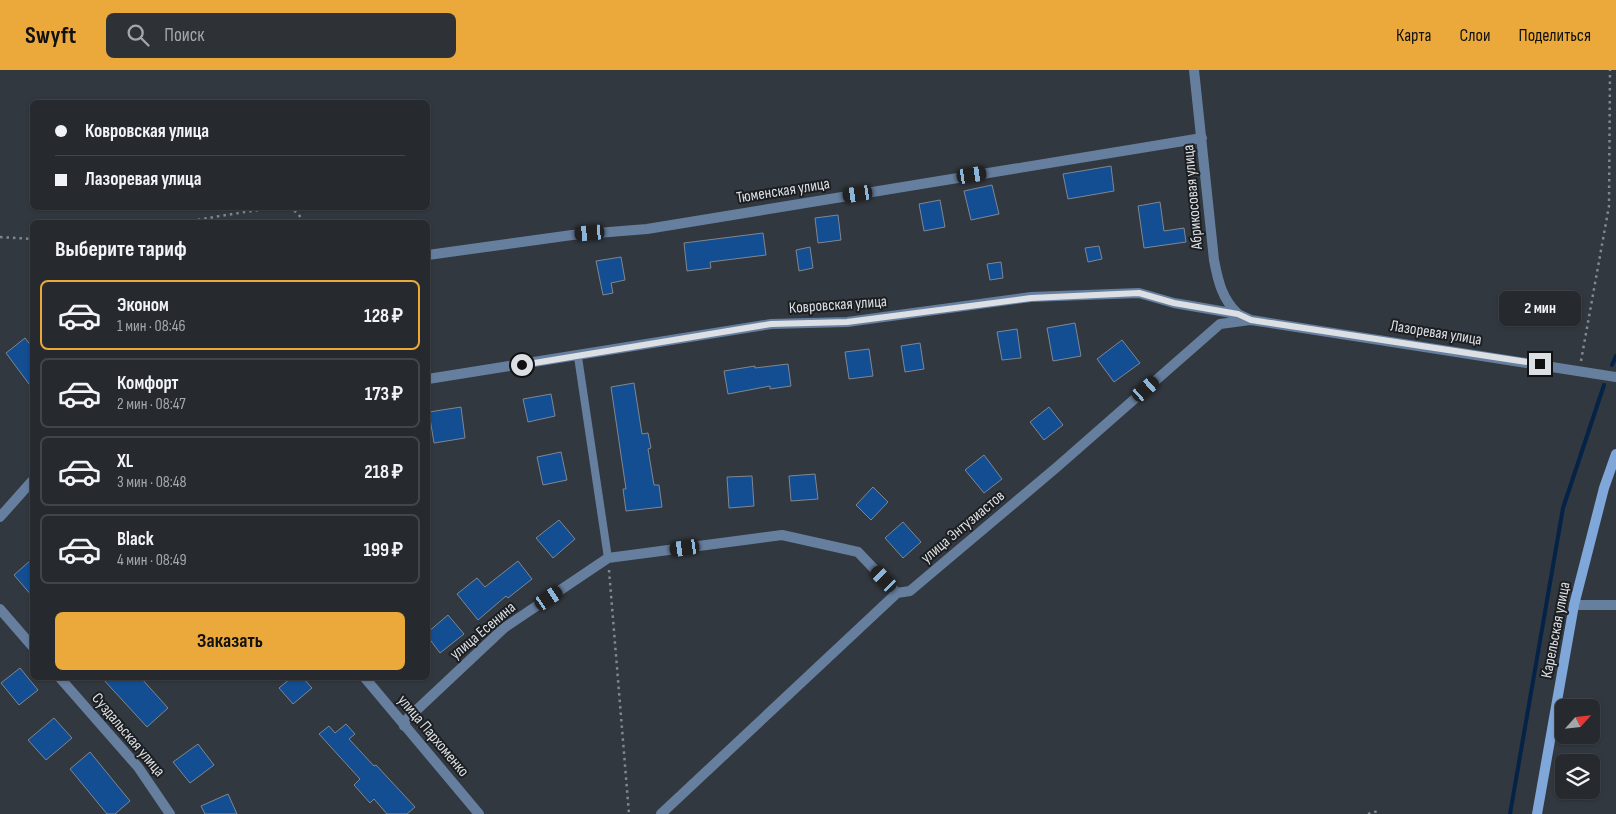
<!DOCTYPE html>
<html lang="ru">
<head>
<meta charset="utf-8">
<style>
	body { margin:0; font-family:"Sofia Sans Condensed",sans-serif; background:#2e3237; color:#f1f3f6; height:100vh; display:flex; flex-direction:column; font-size:19px; white-space:nowrap }
	* { box-sizing:border-box; margin:0 }
	p { font-size:16px; color:#a4a7aa }
	.icon { flex:none; width:28px; height:28px; fill:none; stroke:currentColor; stroke-width:2; stroke-linecap:round; stroke-linejoin:round }
	.map { position:relative; flex:1; overflow:hidden }
	.sheet { position:absolute; left:30px; top:150px; width:400px; height:460px; display:flex; flex-direction:column; background:#262a2f; border-radius:8px; box-shadow:0 1px 4px #0004,0 0 0 1px #42464b }
	.sheet>* { flex:none }
	.hud { position:absolute; left:30px; top:30px; width:400px; height:110px; border-radius:8px; box-shadow:0 1px 4px #0004,0 0 0 1px #42464b; display:grid; align-content:center; height:110px; padding:0 25px; background:#262a2f }
	.needle { width:32px; rotate:63deg }
	.controls { position:absolute; left:1555px; top:629px; display:grid; gap:10px }
	.controls a { display:grid; place-items:center; width:45px; height:45px; border-radius:8px; background:#262a2f; box-shadow:0 1px 4px #0004,0 0 0 1px #42464b; font-size:25px }
	.end { position:absolute; width:22px; height:22px; margin:-11px; border:6px solid #dcdfe4; background:#111; box-shadow:0 0 0 2px #111 }
	.from { border-radius:50% }
	.bubble { position:absolute; height:35px; border-radius:8px; background:#262a2f; box-shadow:0 1px 4px #0004,0 0 0 1px #42464b; font-size:16px; font-weight:700; line-height:35px; text-align:center }
	.car { position:absolute; width:15px; height:30px; margin:-15px -8px; border-radius:6px; box-shadow:0 0 4px 1px #0007; background:linear-gradient(#222 24%,#8ab4d8 0 40%,#222 0 76%,#8ab4d8 0 86%,#222 0) }
	.hud b { display:flex; align-items:center; gap:18px; height:48px; font-size:19px }
	.hud b+b { border-top:1px solid #42464b }
	.hud i { width:12px; height:12px; background:#f1f3f6 }
	ul { padding:0; list-style:none }
	li { display:flex; align-items:center; gap:15px; height:70px; margin:0 10px 8px; padding:0 15px; border:2px solid #42464b; border-radius:8px }
	li div { flex:1 }
	li b { display:block; font-size:19px }
	li em { font-style:normal; font-weight:700 }
	li.active { border-color:#eca93b }
	li>.icon { width:45px; height:45px; stroke-width:1.5 }
	h2 { padding:0 25px; font-size:22px; line-height:60px }
	.primary-button { display:flex; gap:10px; margin-top:auto; padding:10px 25px }
	.primary-button a { flex:1; height:58px; border-radius:8px; background:#eca93b; color:#111; font-size:20px; font-weight:700; line-height:58px; text-align:center }
	header { display:flex; align-items:center; gap:30px; box-sizing:border-box; height:70px; padding:0 25px; background:#eca93b; color:#111 }
	header strong { font-size:24px }
	nav { display:flex; gap:28px; margin-inline-start:auto; font-size:18px }
	.search { width:350px; height:45px; background:#2e3237; display:flex; align-items:center; gap:12px; box-sizing:border-box; padding:0 18px; border-radius:8px; color:#a4a7aa; font-size:19px }
	.map>svg:first-child { display:block }
	.lines { fill:none; stroke-linecap:round; stroke-linejoin:round }
	.stream { stroke:#052347; stroke-width:4 }
	.building { fill:#134e93; stroke:#80868f }
	.path { stroke:#84888e; stroke-width:2.5; stroke-dasharray:2.5 4; stroke-linecap:butt }
	.lane { stroke:#677f9f; stroke-width:8 }
	.street { stroke:#677f9f; stroke-width:10 }
	.secondary { stroke:#80a7da; stroke-width:10 }
	.route { stroke:#dcdfe4; stroke-width:6 }
	.labels { text-anchor:middle; dominant-baseline:central; stroke-width:4; stroke-linejoin:round; paint-order:stroke }
	.street-label { font-size:16px; fill:#dcdfe4; stroke:#1c1f22 }
</style>
</head>
<body>
<header>
<strong>Swyft</strong>
<div class="search"><svg class="icon" aria-label="search" viewBox="0 0 24 24"><circle cx="10" cy="10" r="6"/><path d="M15 15l6 6"/></svg>Поиск</div>
<nav><a>Карта</a><a>Слои</a><a>Поделиться</a></nav>
</header>
<div class="map">
<svg width="1616" height="744" viewBox="0 0 1616 744">
	<rect width="100%" height="100%" fill="#32383f"/>
	<g class="lines">
		<path class="stream" d="M 1612,295 L 1616,286
			M 1510,744 L 1563,438 L 1604,315"/>
	</g>
	<path class="building" d="M 1111,96 L 1114,121 L 1068,129 L 1063,104 Z
		M 992,115 L 999,144 L 971,150 L 964,121 Z
		M 940,130 L 945,157 L 924,161 L 919,134 Z
		M 1160,132 L 1164,161 L 1184,158 L 1186,172 L 1144,178 L 1138,136 Z
		M 838,145 L 841,170 L 818,173 L 815,148 Z
		M 763,163 L 766,185 L 710,192 L 711,198 L 687,201 L 684,173 Z
		M 1099,176 L 1102,189 L 1088,192 L 1085,178 Z
		M 810,177 L 813,198 L 799,201 L 796,180 Z
		M 621,187 L 625,210 L 611,213 L 613,223 L 603,225 L 596,191 Z
		M 1001,192 L 1003,208 L 990,210 L 987,194 Z
		M 1075,253 L 1081,286 L 1053,291 L 1047,258 Z
		M 1017,259 L 1021,288 L 1002,290 L 997,262 Z
		M 25,268 L 32,277 L 32,318 L 6,283 Z
		M 1122,270 L 1140,293 L 1114,312 L 1097,289 Z
		M 920,273 L 924,299 L 905,302 L 901,276 Z
		M 869,279 L 873,306 L 849,309 L 845,282 Z
		M 788,294 L 791,316 L 770,319 L 770,316 L 728,324 L 724,301 L 755,296 L 755,298 Z
		M 634,313 L 642,364 L 648,363 L 651,378 L 648,379 L 654,415 L 659,415 L 662,437 L 626,441 L 623,419 L 626,419 L 611,317 Z
		M 551,324 L 555,346 L 528,352 L 523,329 Z
		M 461,337 L 465,368 L 434,373 L 429,342 Z
		M 1049,337 L 1063,355 L 1044,370 L 1030,352 Z
		M 561,382 L 567,410 L 543,415 L 537,387 Z
		M 984,385 L 1002,409 L 984,423 L 965,400 Z
		M 815,404 L 818,429 L 791,431 L 789,406 Z
		M 752,406 L 754,436 L 729,438 L 727,407 Z
		M 873,417 L 888,432 L 871,450 L 856,435 Z
		M 559,450 L 575,469 L 553,488 L 536,468 Z
		M 903,452 L 921,472 L 903,488 L 885,468 Z
		M 32,489 L 32,526 L 14,505 Z
		M 518,491 L 532,509 L 508,528 L 506,526 L 478,550 L 457,524 L 477,508 L 485,517 Z
		M 448,545 L 464,564 L 440,583 L 428,567 L 428,562 Z
		M 20,598 L 38,620 L 19,635 L 1,613 Z
		M 102,608 L 141,608 L 168,638 L 147,657 Z
		M 291,608 L 303,608 L 312,618 L 293,634 L 279,618 Z
		M 54,648 L 72,668 L 46,690 L 28,670 Z
		M 346,654 L 355,664 L 349,669 L 374,696 L 376,695 L 415,737 L 407,744 L 387,744 L 374,729 L 370,733 L 354,715 L 360,709 L 319,664 L 329,656 L 335,663 Z
		M 198,674 L 214,695 L 190,713 L 173,692 Z
		M 90,682 L 130,731 L 115,744 L 107,744 L 70,699 Z
		M 228,724 L 237,744 L 205,744 L 201,736 Z"/>
	<g class="lines">
		<path class="path" d="M 185,152 C 205,149 275,135 290,139 C 298,142 300,146 303,152
			M 0,167 L 32,169
			M 1581,291 L 1609,136 L 1610,0
			M 609,500 L 629,744
			M 1368,744 L 1378,741"/>
		<path class="lane" d="M 578,287 L 608,488"/>
		<path class="street" d="M 1194,0 L 1214,190 C 1218,211 1222,229 1238,244
			M 428,185 L 572,165 L 647,159 L 1202,68
			M 428,309 L 771,254 L 847,252 L 1031,227 L 1139,223 L 1174,233 L 1238,244 L 1251,250 L 1616,307
			M 0,447 L 32,411
			M 1574,535 L 1616,535
			M 0,539 L 32,576
			M 60,608 L 138,697 L 170,744
			M 365,608 L 479,744
			M 404,656 L 406,650 L 504,558 L 608,488 L 782,465 L 858,482 L 897,523
			M 661,744 L 897,523 L 910,521 L 1057,397 L 1220,254 L 1250,250"/>
		<path class="secondary" d="M 1537,744 L 1574,535 L 1604,418 L 1616,384"/>
	</g>
	<g class="lines">
		<path class="route" d="M 522,295 L 771,254 L 847,252 L 1031,228 L 1139,223 L 1174,233 L 1238,244 L 1251,250 L 1540,294"/>
	</g>
	<g class="labels">
		<g class="street-label">
			<text transform="translate(783 121) rotate(-9)">Тюменская улица</text>
			<text transform="translate(1193 127) rotate(-95)">Абрикосовая улица</text>
			<text transform="translate(838 235) rotate(-4)">Ковровская улица</text>
			<text transform="translate(1436 263) rotate(9)">Лазоревая улица</text>
			<text transform="translate(963 457) rotate(-40)">улица Энтузиастов</text>
			<text transform="translate(1556 560) rotate(-79)">Карельская улица</text>
			<text transform="translate(483 561) rotate(-40)">улица Есенина</text>
			<text transform="translate(128 665) rotate(50)">Суздальская улица</text>
			<text transform="translate(433 666) rotate(50)">улица Пархоменко</text>
		</g>
	</g>
</svg>
<div class="controls">
<a><svg class="needle" viewBox="-14 -14 28 28"><path d="M0-13l5 13h-10z" fill="#e53935"/><path d="M0 13l5-13h-10z" fill="#a4a7aa"/></svg></a>
<a><svg class="icon" aria-label="layers" viewBox="0 0 24 24"><path d="M12 4l9 5-9 5-9-5zM3 14l9 5 9-5"/></svg></a>
</div>
<i class="end from" style="left:522px;top:295px"></i>
<i class="end" style="left:1540px;top:294px"></i>
<div class="bubble" style="left:1499px;top:221px;width:82px">2 мин</div>
<i class="car" style="left:972px;top:105px;rotate:81deg"></i>
<i class="car" style="left:858px;top:124px;rotate:261deg"></i>
<i class="car" style="left:590px;top:163px;rotate:265deg"></i>
<i class="car" style="left:1146px;top:319px;rotate:49deg"></i>
<i class="car" style="left:685px;top:478px;rotate:262deg"></i>
<i class="car" style="left:884px;top:509px;rotate:316deg"></i>
<i class="car" style="left:549px;top:528px;rotate:56deg"></i>
<div class="hud">
<b><i class="from"></i>Ковровская улица</b>
<b><i></i>Лазоревая улица</b>
</div>
<section class="sheet">
<h2>Выберите тариф</h2>
<ul>
<li class="active"><svg class="icon" aria-label="car" viewBox="0 0 24 24"><path d="M5 17H2v-5l4-1 3-4h7l3 4 3 1v5h-3M9 17h6M6 11h13"/><circle cx="7" cy="17" r="2"/><circle cx="17" cy="17" r="2"/></svg><div><b>Эконом</b><p>1 мин · 08:46</p></div><em>128 ₽</em></li>
<li><svg class="icon" aria-label="car" viewBox="0 0 24 24"><path d="M5 17H2v-5l4-1 3-4h7l3 4 3 1v5h-3M9 17h6M6 11h13"/><circle cx="7" cy="17" r="2"/><circle cx="17" cy="17" r="2"/></svg><div><b>Комфорт</b><p>2 мин · 08:47</p></div><em>173 ₽</em></li>
<li><svg class="icon" aria-label="car" viewBox="0 0 24 24"><path d="M5 17H2v-5l4-1 3-4h7l3 4 3 1v5h-3M9 17h6M6 11h13"/><circle cx="7" cy="17" r="2"/><circle cx="17" cy="17" r="2"/></svg><div><b>XL</b><p>3 мин · 08:48</p></div><em>218 ₽</em></li>
<li><svg class="icon" aria-label="car" viewBox="0 0 24 24"><path d="M5 17H2v-5l4-1 3-4h7l3 4 3 1v5h-3M9 17h6M6 11h13"/><circle cx="7" cy="17" r="2"/><circle cx="17" cy="17" r="2"/></svg><div><b>Black</b><p>4 мин · 08:49</p></div><em>199 ₽</em></li>
</ul>
<div class="primary-button"><a>Заказать</a></div>
</section>
</div>
</body>
</html>
